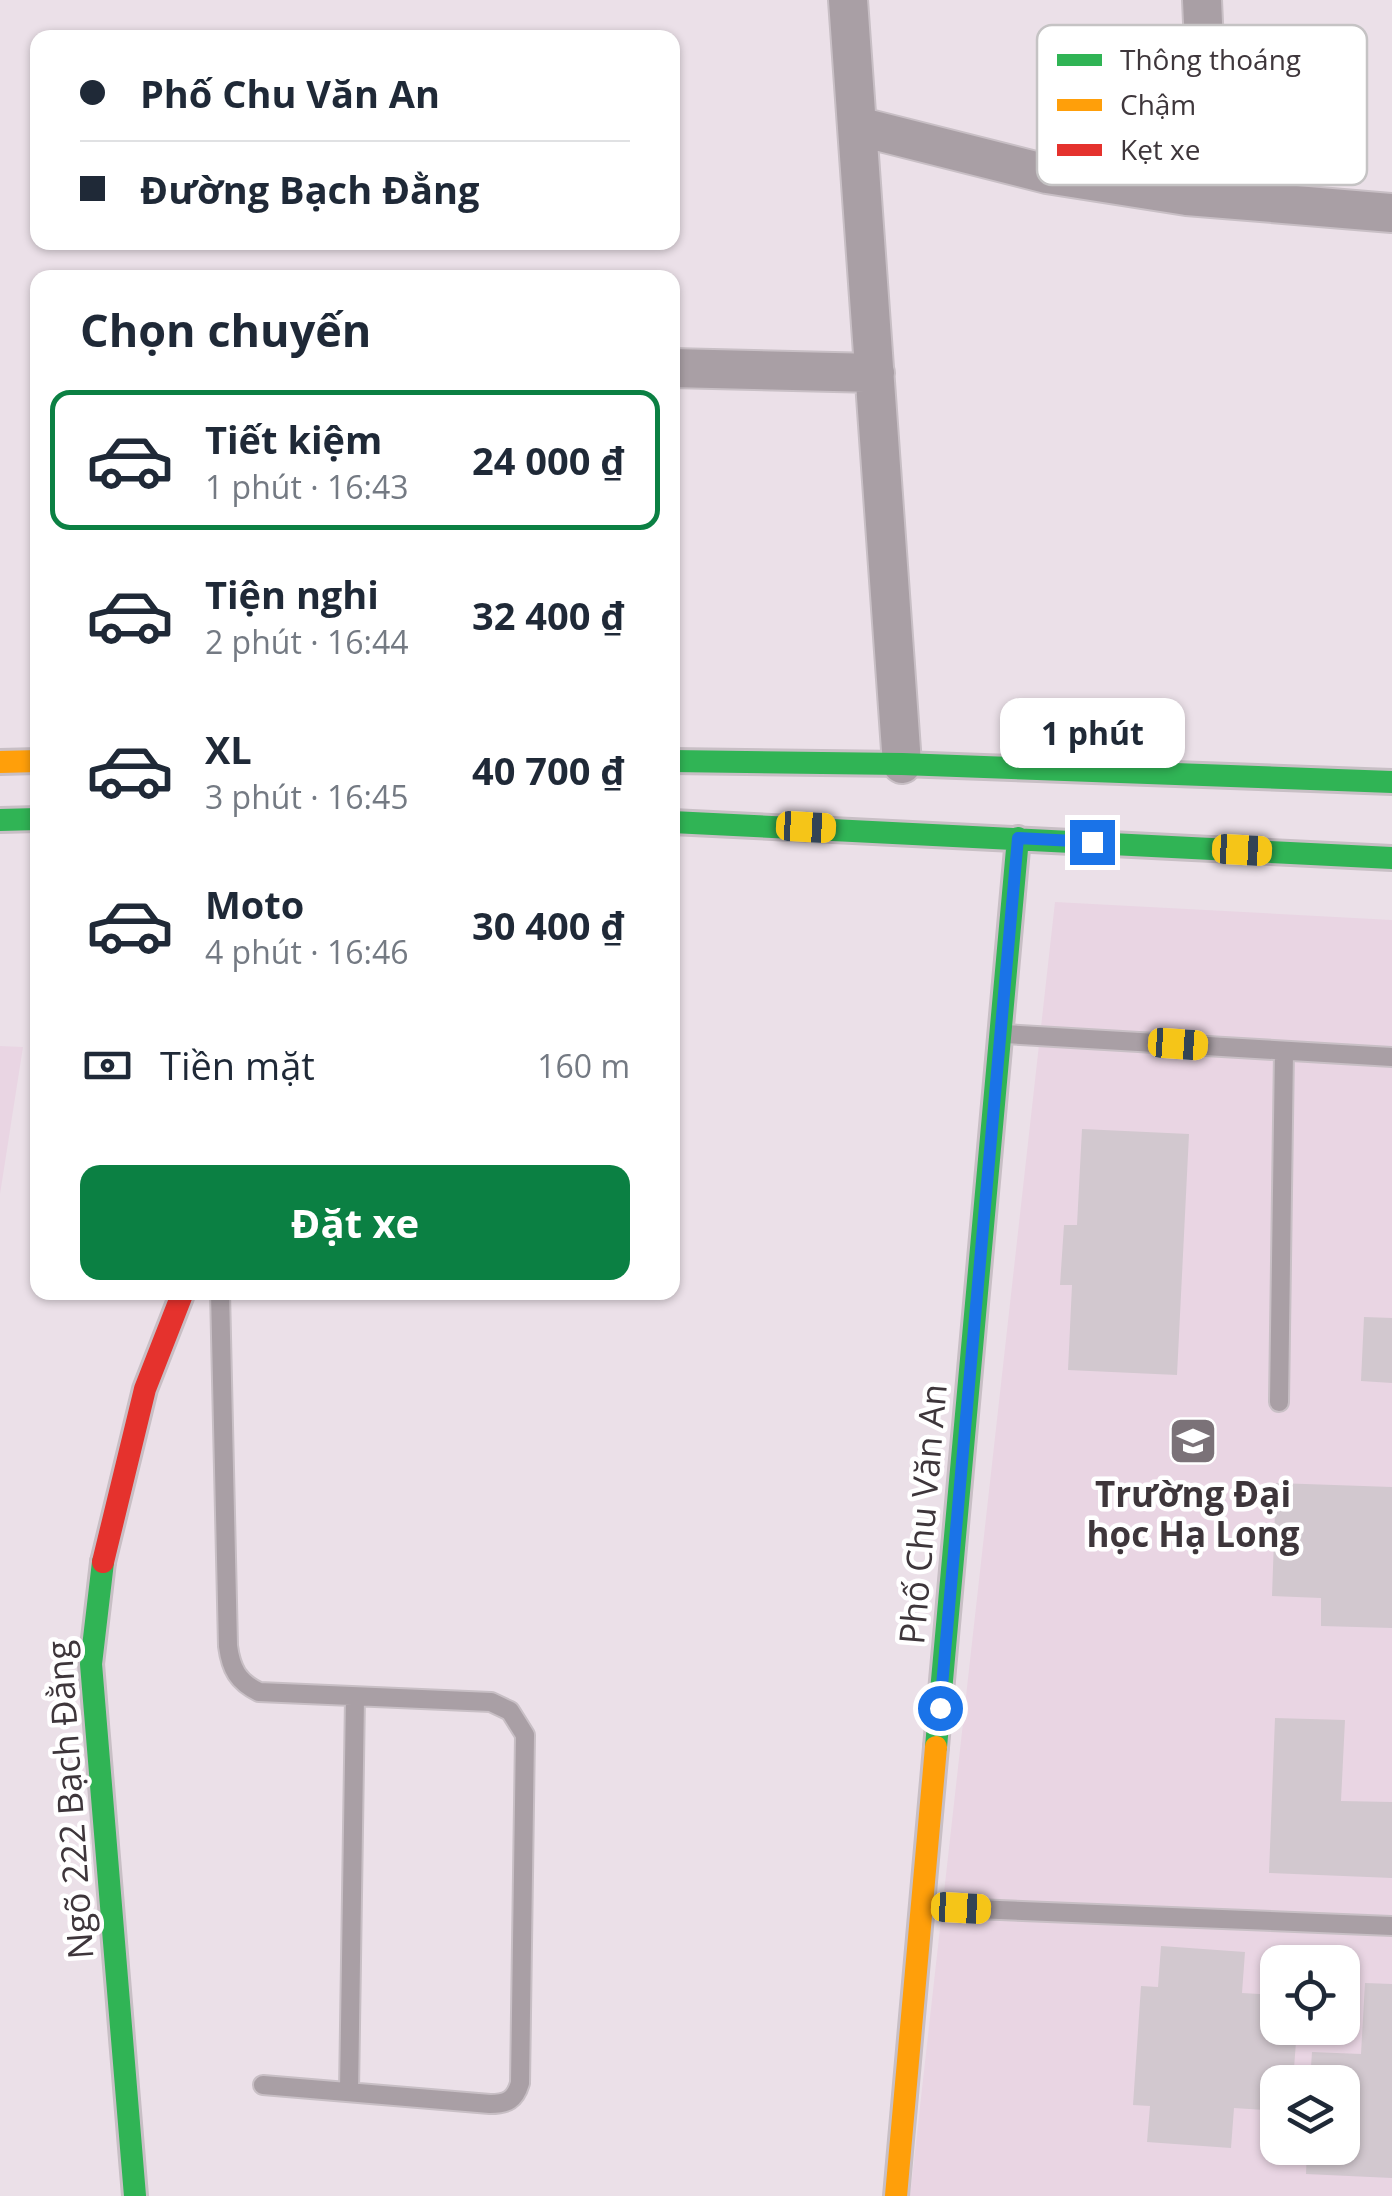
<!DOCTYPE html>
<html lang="vi">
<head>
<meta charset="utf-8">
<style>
	body { margin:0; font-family:"Open Sans",sans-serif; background:#f6f6f7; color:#1f2937; height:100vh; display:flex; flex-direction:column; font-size:38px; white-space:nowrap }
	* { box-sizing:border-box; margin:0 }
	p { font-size:32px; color:#747a83 }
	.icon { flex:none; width:55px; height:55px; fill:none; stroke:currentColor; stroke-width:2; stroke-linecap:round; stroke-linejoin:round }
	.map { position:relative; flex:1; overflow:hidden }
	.side { position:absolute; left:30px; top:270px; width:650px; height:1030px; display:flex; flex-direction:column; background:#fff; border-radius:20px; box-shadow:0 2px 8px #0004 }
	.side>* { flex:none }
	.banner { position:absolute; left:30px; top:30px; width:650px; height:220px; border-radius:20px; box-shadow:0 2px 8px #0004; display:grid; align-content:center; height:220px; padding:0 50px; background:#fff }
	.controls { position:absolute; left:1260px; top:1945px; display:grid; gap:20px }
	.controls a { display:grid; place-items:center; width:100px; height:100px; border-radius:20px; background:#fff; box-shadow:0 2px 8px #0004; font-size:50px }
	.end { position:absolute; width:45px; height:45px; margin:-22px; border:12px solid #1a73e8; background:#fff; box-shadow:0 0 0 5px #fff }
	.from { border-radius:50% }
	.bubble { position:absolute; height:70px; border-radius:20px; background:#fff; box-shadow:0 2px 8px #0004; font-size:32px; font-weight:700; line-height:70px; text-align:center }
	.car { position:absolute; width:30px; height:60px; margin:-30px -15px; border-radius:12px; box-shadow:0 0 8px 2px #0007; background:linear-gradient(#f5c518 24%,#345 0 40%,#f5c518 0 76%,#345 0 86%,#f5c518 0) }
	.banner b { display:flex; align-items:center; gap:35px; height:95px; font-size:38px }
	.banner b+b { border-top:2px solid #e0e1e3 }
	.banner i { width:25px; height:25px; background:#1f2937 }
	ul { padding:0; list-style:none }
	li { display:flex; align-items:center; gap:30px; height:140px; margin:0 20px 15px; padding:0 30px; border:5px solid transparent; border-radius:20px }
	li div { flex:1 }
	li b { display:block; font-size:38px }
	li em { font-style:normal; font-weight:700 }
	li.active { border-color:#0b8043 }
	li>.icon { width:90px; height:90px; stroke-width:1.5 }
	h2 { padding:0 50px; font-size:45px; line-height:120px }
	.pay { display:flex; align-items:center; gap:25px; height:110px; padding:0 50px; font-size:38px }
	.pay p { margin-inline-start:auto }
	.cta { display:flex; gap:20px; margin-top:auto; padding:20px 50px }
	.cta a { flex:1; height:115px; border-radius:20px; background:#0b8043; color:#fff; font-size:40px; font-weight:700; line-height:115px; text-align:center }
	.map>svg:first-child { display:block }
	.built { fill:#e9d5e3; fill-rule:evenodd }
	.building { fill:#d2c8cf }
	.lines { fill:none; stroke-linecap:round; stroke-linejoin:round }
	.lane-casing { stroke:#c8bfc5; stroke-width:22 }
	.street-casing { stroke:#c8bfc5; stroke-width:42 }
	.fast-casing { stroke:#c8bfc5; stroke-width:28 }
	.slow-casing { stroke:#c8bfc5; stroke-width:28 }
	.jam-casing { stroke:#c8bfc5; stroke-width:28 }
	.lane { stroke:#a99fa5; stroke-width:18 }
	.street { stroke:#a99fa5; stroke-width:38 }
	.fast { stroke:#30b455; stroke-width:22 }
	.slow { stroke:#ff9f0a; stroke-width:22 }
	.jam { stroke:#e5322d; stroke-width:22 }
	.route { stroke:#1a73e8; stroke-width:12 }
	.labels { text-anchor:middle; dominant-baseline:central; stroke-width:9; stroke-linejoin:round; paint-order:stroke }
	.poi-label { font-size:35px; font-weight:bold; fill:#3e363b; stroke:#fff }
	.street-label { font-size:35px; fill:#3e363b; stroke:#fff }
	.key { fill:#fff; stroke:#c5c3c4; stroke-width:2.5 }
	.key-label { font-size:28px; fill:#3e363b }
</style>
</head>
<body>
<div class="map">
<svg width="1392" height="2196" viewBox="0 0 1392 2196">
	<rect width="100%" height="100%" fill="#ebe0e8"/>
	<path class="built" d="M 1055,902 L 1392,920 L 1392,2196 L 910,2196 ZM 1278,1962 L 1342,1962 L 1342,2028 L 1278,2028 ZM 1278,2082 L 1342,2082 L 1342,2148 L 1278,2148 Z
		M 0,1046 L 23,1047 L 0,1194 Z"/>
	<path class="building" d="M 1082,1129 L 1189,1134 L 1177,1375 L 1068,1370 L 1072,1285 L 1060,1285 L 1064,1225 L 1077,1225 Z
		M 1364,1317 L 1392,1318 L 1392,1383 L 1361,1381 Z
		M 1276,1483 L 1392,1487 L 1392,1628 L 1321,1626 L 1321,1598 L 1272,1596 Z
		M 1275,1718 L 1345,1720 L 1341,1801 L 1392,1802 L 1392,1878 L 1269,1873 Z
		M 1161,1946 L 1245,1952 L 1242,1993 L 1278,1995 L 1278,2028 L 1297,2028 L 1293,2082 L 1278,2082 L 1278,2111 L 1234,2108 L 1231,2148 L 1147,2142 L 1150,2106 L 1133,2105 L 1141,1986 L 1158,1987 Z
		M 1365,1983 L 1392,1984 L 1392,2178 L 1306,2174 L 1307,2148 L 1342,2148 L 1342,2082 L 1310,2082 L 1312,2052 L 1361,2054 Z"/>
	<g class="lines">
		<g class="lane-casing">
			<path id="lane" d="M 1005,1034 L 1392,1057
				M 220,1292 L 228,1646 C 231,1669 238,1682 259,1692 L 491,1702 L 510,1711 L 525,1735 L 520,2083 C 515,2100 507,2104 490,2104 L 263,2085
				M 1279,1402 L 1284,1051
				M 927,1907 L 1392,1926
				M 349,2092 L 355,1697"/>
		</g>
		<g class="street-casing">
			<path id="street" d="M 848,0 L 902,764
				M 857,126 L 1047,174 L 1187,196 L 1392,213
				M 1187,196 L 1204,45 L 1202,0
				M 672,368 L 875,373"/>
		</g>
		<g class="fast-casing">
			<path id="fast" d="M 672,761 L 902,764 L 1392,782
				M 0,820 L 38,819
				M 672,822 L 1392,858
				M 103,1562 L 91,1664 L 135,2196
				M 936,1747 L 1018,838"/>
		</g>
		<g class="slow-casing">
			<path id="slow" d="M 0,762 L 38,761
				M 896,2196 L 936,1747"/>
		</g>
		<g class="jam-casing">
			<path id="jam" d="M 103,1562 L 145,1389 L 183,1292"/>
		</g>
		<use href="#lane" class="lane"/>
		<use href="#street" class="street"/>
		<use href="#fast" class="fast"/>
		<use href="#slow" class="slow"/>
		<use href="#jam" class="jam"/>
	</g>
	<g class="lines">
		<path class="route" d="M 940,1708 L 1018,838 L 1092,842"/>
	</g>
	<defs>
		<g id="university-square" transform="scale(2.5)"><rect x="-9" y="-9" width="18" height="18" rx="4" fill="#7b7278" stroke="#fff"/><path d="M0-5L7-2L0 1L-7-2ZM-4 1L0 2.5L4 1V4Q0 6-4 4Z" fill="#fff"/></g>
	</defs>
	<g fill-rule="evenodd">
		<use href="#university-square" x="1193" y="1441"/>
	</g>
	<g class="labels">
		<g class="poi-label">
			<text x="1193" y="1493">Trường Đại<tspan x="1193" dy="40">học Hạ Long</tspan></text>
		</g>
		<g class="street-label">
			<text transform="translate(922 1514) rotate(-85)">Phố Chu Văn An</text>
			<text transform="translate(69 1800) rotate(-94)">Ngõ 222 Bạch Đằng</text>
		</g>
	</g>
	<rect x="1037" y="25" width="330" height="160" rx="15" class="key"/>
	<rect x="1057" y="54" width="45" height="12" fill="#30b455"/>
	<rect x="1057" y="99" width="45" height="12" fill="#ff9f0a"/>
	<rect x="1057" y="144" width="45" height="12" fill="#e5322d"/>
	<g class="key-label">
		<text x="1120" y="70">Thông thoáng</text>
		<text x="1120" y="115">Chậm</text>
		<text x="1120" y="160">Kẹt xe</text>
	</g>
</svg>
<div class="controls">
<a><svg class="icon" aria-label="locate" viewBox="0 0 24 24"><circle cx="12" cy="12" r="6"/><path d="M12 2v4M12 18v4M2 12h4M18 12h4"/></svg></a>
<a><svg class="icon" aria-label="layers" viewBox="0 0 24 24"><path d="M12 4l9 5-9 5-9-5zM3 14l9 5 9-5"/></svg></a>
</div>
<i class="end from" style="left:940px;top:1708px"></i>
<i class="end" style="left:1092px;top:842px"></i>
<div class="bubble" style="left:1000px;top:698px;width:185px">1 phút</div>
<i class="car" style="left:806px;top:827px;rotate:93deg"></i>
<i class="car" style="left:1242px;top:850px;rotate:93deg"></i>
<i class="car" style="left:1178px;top:1044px;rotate:94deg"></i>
<i class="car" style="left:961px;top:1908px;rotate:93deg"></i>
<div class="banner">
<b><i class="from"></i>Phố Chu Văn An</b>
<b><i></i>Đường Bạch Đằng</b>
</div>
<section class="side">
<h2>Chọn chuyến</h2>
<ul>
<li class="active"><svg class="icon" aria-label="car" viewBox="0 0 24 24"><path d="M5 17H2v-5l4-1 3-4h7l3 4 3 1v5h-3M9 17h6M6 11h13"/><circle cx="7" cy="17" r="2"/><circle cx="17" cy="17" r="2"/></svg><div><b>Tiết kiệm</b><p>1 phút · 16:43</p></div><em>24 000 ₫</em></li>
<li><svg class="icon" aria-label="car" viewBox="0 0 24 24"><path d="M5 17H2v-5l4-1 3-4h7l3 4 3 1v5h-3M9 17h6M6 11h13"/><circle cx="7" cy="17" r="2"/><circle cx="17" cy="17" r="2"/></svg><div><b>Tiện nghi</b><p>2 phút · 16:44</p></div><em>32 400 ₫</em></li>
<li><svg class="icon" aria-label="car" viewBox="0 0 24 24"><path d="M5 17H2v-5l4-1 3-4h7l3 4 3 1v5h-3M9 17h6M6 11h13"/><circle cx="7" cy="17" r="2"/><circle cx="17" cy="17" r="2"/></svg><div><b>XL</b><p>3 phút · 16:45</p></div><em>40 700 ₫</em></li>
<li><svg class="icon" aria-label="car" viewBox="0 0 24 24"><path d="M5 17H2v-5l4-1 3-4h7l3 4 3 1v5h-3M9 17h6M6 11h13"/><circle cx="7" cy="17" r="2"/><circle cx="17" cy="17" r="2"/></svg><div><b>Moto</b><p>4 phút · 16:46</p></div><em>30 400 ₫</em></li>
</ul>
<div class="pay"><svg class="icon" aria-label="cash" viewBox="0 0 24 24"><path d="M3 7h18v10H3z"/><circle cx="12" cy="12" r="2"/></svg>Tiền mặt<p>160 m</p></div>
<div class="cta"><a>Đặt xe</a></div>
</section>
</div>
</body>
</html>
